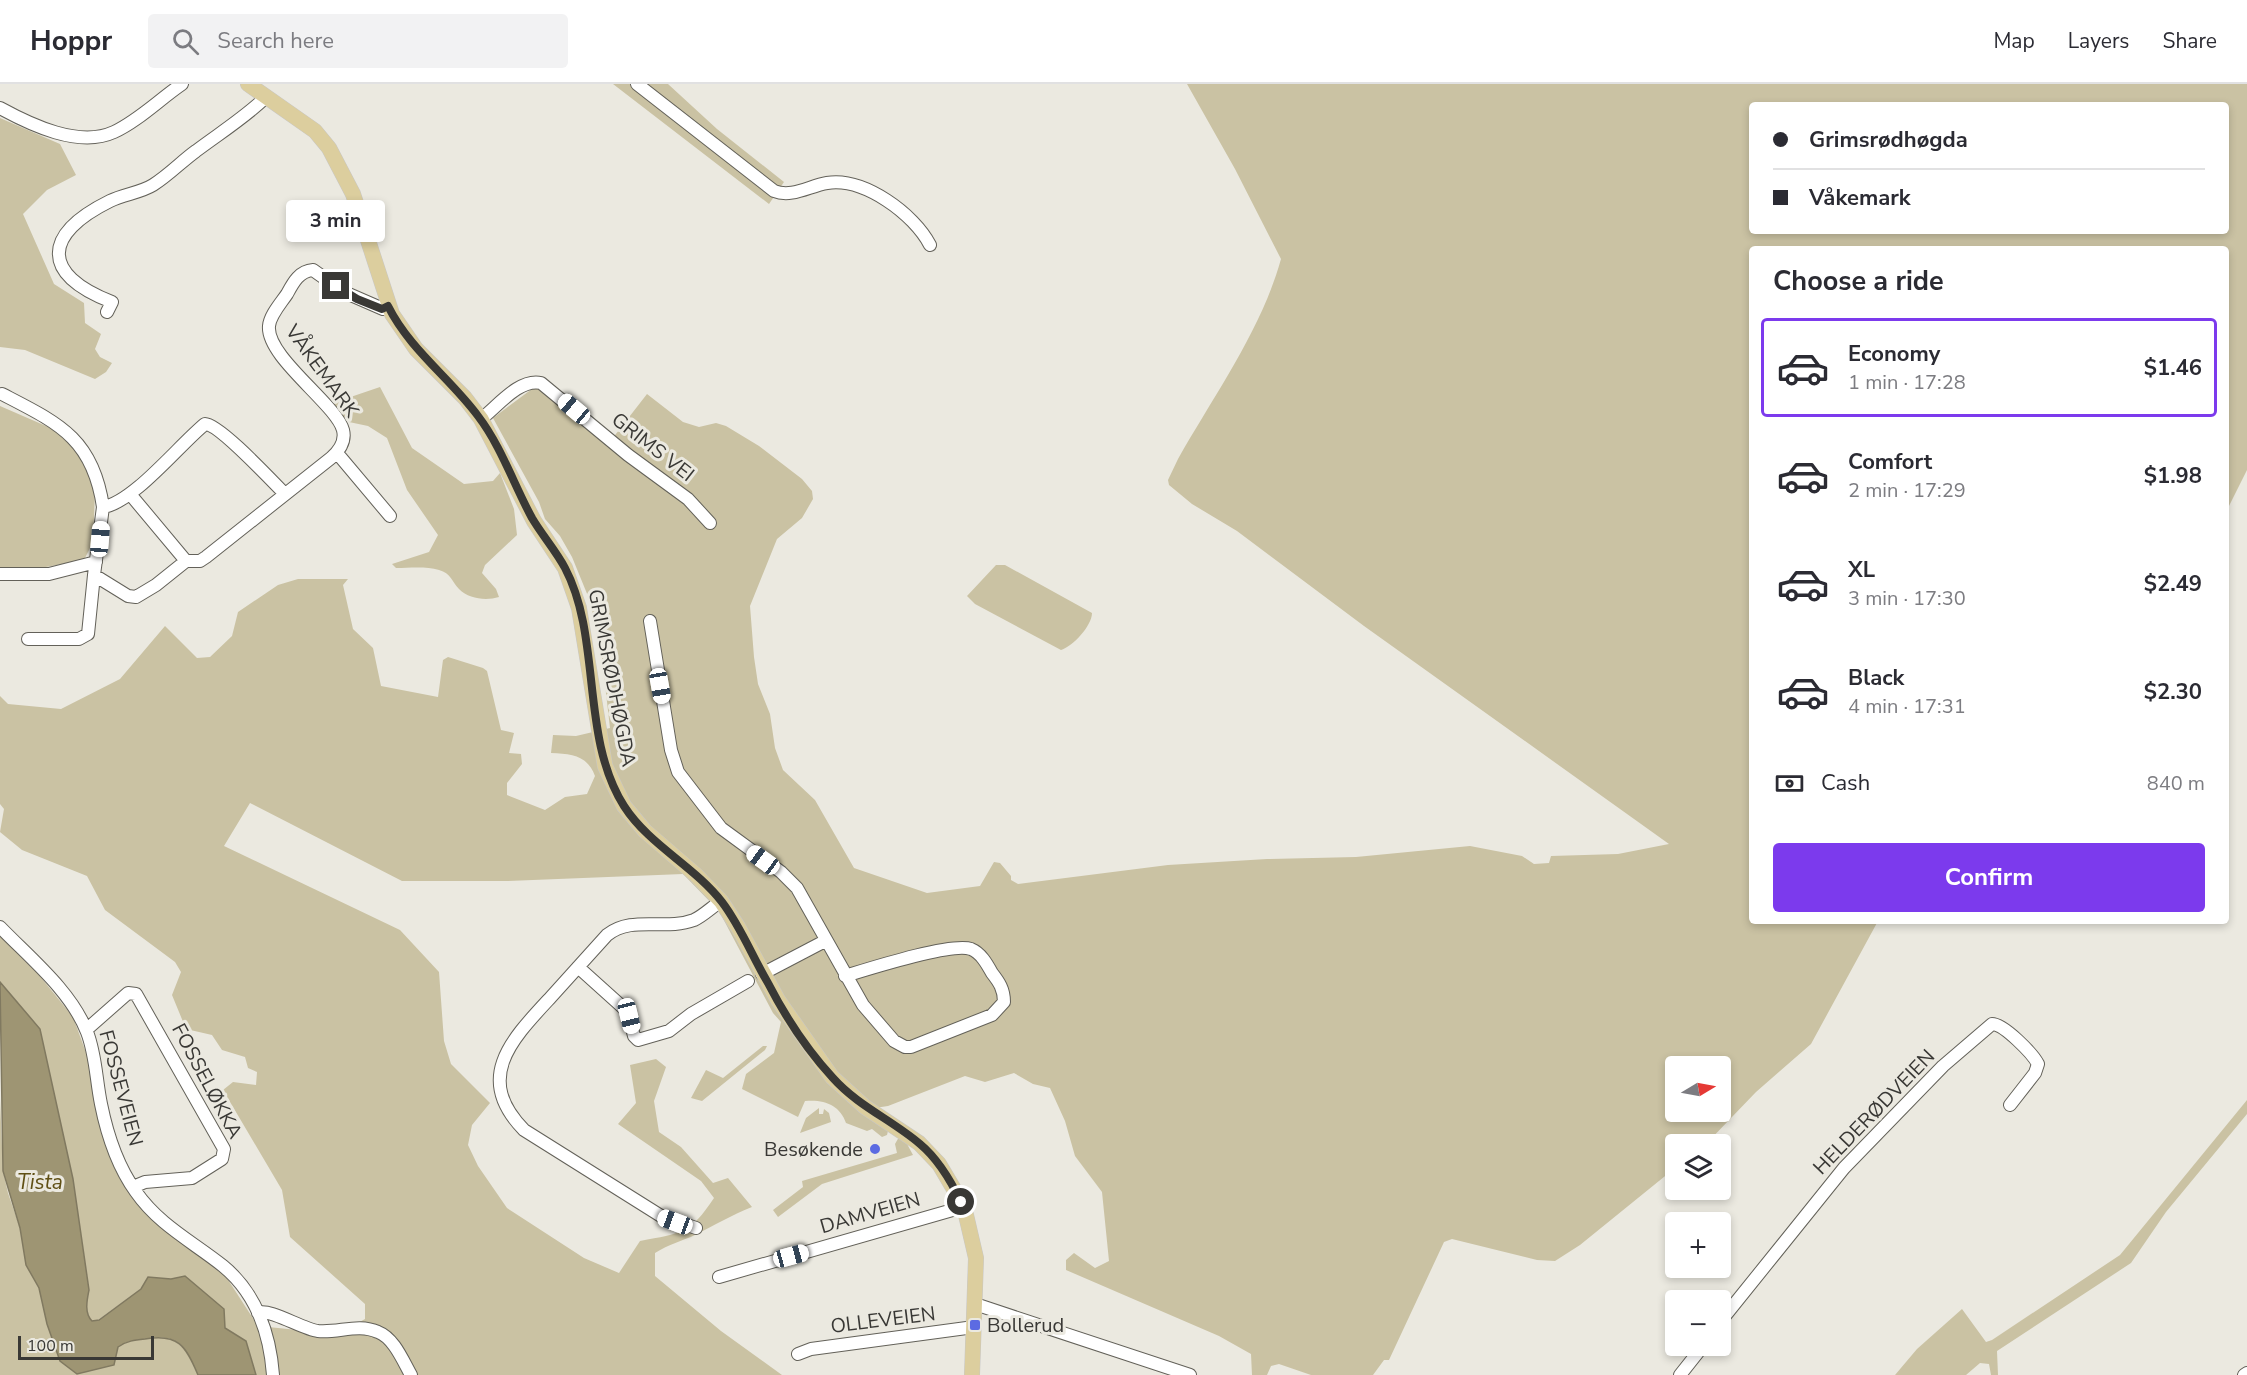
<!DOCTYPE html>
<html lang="en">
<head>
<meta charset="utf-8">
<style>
	body { margin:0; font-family:"Nunito Sans",sans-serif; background:#f2f2f3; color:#2b2b33; height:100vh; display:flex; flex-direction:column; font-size:22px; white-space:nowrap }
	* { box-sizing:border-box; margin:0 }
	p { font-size:20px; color:#7c7c81 }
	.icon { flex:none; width:33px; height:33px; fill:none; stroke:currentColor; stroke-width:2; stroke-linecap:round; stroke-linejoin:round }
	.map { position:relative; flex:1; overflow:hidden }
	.side { position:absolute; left:1749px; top:162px; width:480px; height:678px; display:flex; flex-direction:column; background:#fff; border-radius:6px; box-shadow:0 3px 9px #0003 }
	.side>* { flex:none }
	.banner { position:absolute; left:1749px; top:18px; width:480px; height:132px; border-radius:6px; box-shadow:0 3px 9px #0003; display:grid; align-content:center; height:132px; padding:0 24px; background:#fff }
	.needle { width:39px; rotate:80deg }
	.tools { position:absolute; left:1665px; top:972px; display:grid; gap:12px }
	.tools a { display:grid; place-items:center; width:66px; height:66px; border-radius:6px; background:#fff; box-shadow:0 3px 9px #0003; font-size:30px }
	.scale { position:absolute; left:18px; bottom:15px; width:136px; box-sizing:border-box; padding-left:6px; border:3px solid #393835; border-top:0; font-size:16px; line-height:21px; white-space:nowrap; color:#393835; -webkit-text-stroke:4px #ebe9e0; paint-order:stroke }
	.end { position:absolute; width:27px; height:27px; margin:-14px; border:8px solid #393835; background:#fff; box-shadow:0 0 0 3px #fff }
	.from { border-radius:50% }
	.bubble { position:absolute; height:42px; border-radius:6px; background:#fff; box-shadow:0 3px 9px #0003; font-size:20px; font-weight:700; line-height:42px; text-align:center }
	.car { position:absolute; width:18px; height:36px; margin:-18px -9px; border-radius:8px; box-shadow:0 0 4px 2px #0007; background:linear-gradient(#fff 24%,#345 0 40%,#fff 0 76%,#345 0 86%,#fff 0) }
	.banner b { display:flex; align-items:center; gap:21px; height:57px; font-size:22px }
	.banner b+b { border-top:2px solid #e1e1e2 }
	.banner i { width:15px; height:15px; background:#2b2b33 }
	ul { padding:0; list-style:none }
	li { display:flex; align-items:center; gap:18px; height:99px; margin:0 12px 9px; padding:0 12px; border:3px solid transparent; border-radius:6px }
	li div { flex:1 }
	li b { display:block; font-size:22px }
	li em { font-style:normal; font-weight:700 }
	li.active { border-color:#7c3aed }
	li>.icon { width:54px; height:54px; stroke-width:1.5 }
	h2 { padding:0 24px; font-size:27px; line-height:72px }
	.pay { display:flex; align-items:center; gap:15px; height:66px; padding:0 24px; font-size:22px }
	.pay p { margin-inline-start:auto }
	.primary-button { display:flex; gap:12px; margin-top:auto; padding:12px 24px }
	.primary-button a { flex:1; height:69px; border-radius:6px; background:#7c3aed; color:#fff; font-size:24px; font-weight:700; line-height:69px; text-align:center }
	header { display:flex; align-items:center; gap:36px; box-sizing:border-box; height:84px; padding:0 30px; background:#fff; border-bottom:2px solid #e1e1e2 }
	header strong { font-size:28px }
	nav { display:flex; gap:33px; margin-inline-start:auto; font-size:21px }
	.search { width:420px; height:54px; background:#f2f2f3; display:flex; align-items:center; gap:15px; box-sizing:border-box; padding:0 21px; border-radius:6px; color:#7c7c81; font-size:22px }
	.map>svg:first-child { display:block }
	.green { fill:#cac2a3; fill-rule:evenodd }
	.water { fill:#9e9573; stroke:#807960; stroke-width:1.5 }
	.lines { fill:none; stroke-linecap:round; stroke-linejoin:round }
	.minor-casing { stroke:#636159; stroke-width:14 }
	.major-casing { stroke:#c8c7c6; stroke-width:16 }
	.minor { stroke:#fff; stroke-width:12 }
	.major { stroke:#dcce9e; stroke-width:15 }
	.route { stroke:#393835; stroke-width:8 }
	.poi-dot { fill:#5c6be2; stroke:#ebe9e0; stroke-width:2 }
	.labels { text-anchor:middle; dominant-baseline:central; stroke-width:6; stroke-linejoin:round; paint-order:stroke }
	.street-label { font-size:20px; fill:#393835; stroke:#ebe9e0 }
	.poi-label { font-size:20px; fill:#393835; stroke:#ebe9e0; text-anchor:end }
	.water-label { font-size:21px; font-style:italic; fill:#605015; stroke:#ebe9e0 }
</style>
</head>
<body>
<header>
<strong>Hoppr</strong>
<div class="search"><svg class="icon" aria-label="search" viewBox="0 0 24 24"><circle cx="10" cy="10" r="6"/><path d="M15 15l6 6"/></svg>Search here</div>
<nav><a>Map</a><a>Layers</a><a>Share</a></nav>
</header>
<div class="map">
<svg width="2247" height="1291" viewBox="0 0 2247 1291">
	<rect width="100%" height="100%" fill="#ebe9e0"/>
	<path class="green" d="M 613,0 L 668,0 L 717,45 L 784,98 L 769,120 Z
		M 1187,0 L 2247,0 L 2247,386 L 2226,428 L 2226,165 L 1752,165 L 1752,837 L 1878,837 L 1811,960 L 1756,1008 L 1706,1060 L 1676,1060 L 1675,1084 L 1580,1161 L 1555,1177 L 1537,1176 L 1452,1155 L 1444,1158 L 1389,1276 L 1384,1276 L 1373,1291 L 1311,1291 L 1279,1280 L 1271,1282 L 1267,1291 L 1252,1291 L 1251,1270 L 1219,1252 L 1066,1186 L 1066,1176 L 1074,1169 L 1095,1184 L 1109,1177 L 1102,1108 L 1075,1072 L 1065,1037 L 1050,1004 L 1033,1000 L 1014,989 L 985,998 L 965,992 L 888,1022 L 861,1026 L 888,1047 L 887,1051 L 882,1053 L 872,1045 L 867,1047 L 846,1039 C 840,1021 824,1015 805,1017 L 798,1033 L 742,1005 L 746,990 L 774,969 L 781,938 L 773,929 L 719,827 L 683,790 L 508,797 L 402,797 L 250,719 L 224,762 L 400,846 L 439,888 L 444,957 L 451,980 L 490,1019 L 472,1041 L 468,1061 L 478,1082 L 507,1124 L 584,1174 L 619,1189 L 640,1157 C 682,1149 690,1150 714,1114 L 701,1097 L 618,1040 L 636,1019 L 630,981 L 656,975 L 666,983 L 654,1017 L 659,1048 L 681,1063 L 713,1099 L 728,1094 L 752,1123 C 732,1131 715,1141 695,1151 C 682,1157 669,1160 655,1169 L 655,1192 L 721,1247 L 782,1291 L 256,1291 L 246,1257 L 225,1244 L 185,1193 L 171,1195 L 148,1193 L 141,1205 L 98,1236 L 92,1237 C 84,1228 87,1216 89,1205 L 73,1095 L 40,945 L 0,898 L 0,852 L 39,891 L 73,933 L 88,974 L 101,1048 L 130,1110 L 149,1132 L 183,1160 L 223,1188 L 258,1242 L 338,1250 L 365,1235 L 365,1220 L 290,1153 L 282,1106 L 223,1006 L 233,998 L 256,1001 L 257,988 L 248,984 L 245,973 L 222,966 L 212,951 L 186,945 L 172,911 L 181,888 L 175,878 L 105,826 L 87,792 L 22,766 L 0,748 L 4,725 L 0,720 L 0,612 L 8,620 L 61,625 L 120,595 L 165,542 L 197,574 L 210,573 L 232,552 L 238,528 L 278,501 L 298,495 L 348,495 L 343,501 L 353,545 L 373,564 L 381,602 L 438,613 L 443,576 L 448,573 L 483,584 L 487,587 L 501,646 L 514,649 L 509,669 L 521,670 L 522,680 L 507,699 L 507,711 L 545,726 L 565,713 L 587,710 L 595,692 C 587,671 572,670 551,669 L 553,651 L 576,652 L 610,644 L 602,574 L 590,517 L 572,473 L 560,452 L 545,435 L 539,418 L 493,334 L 544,296 L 612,355 L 647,310 L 683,338 L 699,343 L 716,339 L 726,342 L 759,362 L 802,395 L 812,407 L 813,415 L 802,434 L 777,455 L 750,522 L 754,573 L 758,600 L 770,630 L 775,664 L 783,686 L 815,716 L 854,784 L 927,809 L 980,802 L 994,778 L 1000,779 L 1011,792 L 1011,796 L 1018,800 L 1168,781 L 1267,775 L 1356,773 L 1470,762 L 1522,772 L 1534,780 L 1549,779 L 1551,772 L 1618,770 L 1669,760 L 1364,542 L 1237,447 L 1192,420 L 1169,401 L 1168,396 L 1178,375 C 1214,311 1261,247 1281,175 L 1235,85 ZM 1752,21 L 2226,21 L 2226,147 L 1752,147 ZM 1676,982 L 1720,982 L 1720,1028 L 1676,1028 Z
		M 0,34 L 60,60 L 76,91 L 47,106 L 23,130 L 54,200 L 84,219 L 85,239 L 101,250 L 95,265 L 100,273 L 112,279 L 106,288 L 95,295 L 25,266 L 0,263 Z
		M 380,303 L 412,364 L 464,400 L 493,397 L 500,389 L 514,425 L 517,451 L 485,481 L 482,489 L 496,505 L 499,513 C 486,517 469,515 459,505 C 452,498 451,489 439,486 C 426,482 409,484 396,484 L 392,480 L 429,468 L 438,451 L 407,406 L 387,354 L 368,342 L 349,338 L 330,320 Z
		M 0,322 L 69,352 L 87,386 L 95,409 L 93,458 L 84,476 L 24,487 L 0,483 Z
		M 996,481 L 1005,481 L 1092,529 C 1092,542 1072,563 1061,566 L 975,520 L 967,512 Z
		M 763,962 L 767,962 L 765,966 L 702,1017 L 691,1014 L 706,986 L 723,994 Z
		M 0,1015 L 3,1087 L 8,1109 L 20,1144 L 26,1181 L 39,1204 L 47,1240 L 97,1284 L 114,1281 L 118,1263 C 127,1257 135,1256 145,1255 C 178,1249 186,1263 198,1291 L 0,1291 Z
		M 2247,1016 L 2247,1030 L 2166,1128 L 2131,1179 L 1997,1267 L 1998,1291 L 1991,1291 L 1989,1280 L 1980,1279 L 1966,1291 L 1895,1291 L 1917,1265 L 1962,1225 L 1986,1258 L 1992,1256 L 2120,1171 Z
		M 819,1024 L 819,1030 L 823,1030 L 824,1025 L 829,1029 L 831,1038 L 800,1049 L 806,1034 Z
		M 899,1053 L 906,1058 L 913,1071 L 822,1100 L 778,1133 L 773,1126 L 803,1103 L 802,1097 L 897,1069 L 895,1060 Z"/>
	<path class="water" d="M 0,898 L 40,945 L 73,1095 L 89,1206 C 87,1216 84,1229 92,1237 L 99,1236 L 141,1205 L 148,1193 L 171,1195 L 185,1192 L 224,1225 L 225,1244 L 246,1257 L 256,1291 L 198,1291 C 186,1262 178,1249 145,1255 C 135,1256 126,1257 118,1263 L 114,1281 L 77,1290 L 60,1277 L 47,1240 L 39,1204 L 26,1181 L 20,1144 L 3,1087 Z"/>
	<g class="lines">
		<g class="minor-casing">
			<path id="minor" d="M 637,0 L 774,107 C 792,114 809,102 827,99 C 864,93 914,130 930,161
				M 0,24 C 31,41 79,64 114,48 C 138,37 160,15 182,0
				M 107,228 L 112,218 C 40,190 43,150 110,117 C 124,110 140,109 153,101 C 169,91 182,77 196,67 C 220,49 244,34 265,14
				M 2,310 C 58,339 93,354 103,423
				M 481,335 C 497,323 519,294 541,299 L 628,371 L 688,415 L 710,439
				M 337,369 L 390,432
				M 130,410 L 186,477
				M 285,410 C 272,397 219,340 205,340 C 180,360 133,419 103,423 L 94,491 L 128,512 L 136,513 L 156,501 L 186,477 L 200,477 L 206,473 L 331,374 C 339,367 346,358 343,346 C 336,320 266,273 269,242 C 270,231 281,219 287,210 C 293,199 299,187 313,186 L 344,208 L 383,225 L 388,222
				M 0,490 L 49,490 L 96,478
				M 650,537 L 671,666 L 678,688 L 721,744 L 781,788 L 797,804 L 863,921 L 894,957 L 905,963 L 911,963 L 992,931 L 1004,918 C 1004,905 999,898 992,889 C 987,880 981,869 971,865 C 952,858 868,885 845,892
				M 28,555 L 79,555 L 88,550 L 94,491
				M 0,843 C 30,874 71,907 87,948 C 96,971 96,996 101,1020 C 107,1050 118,1083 136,1108 C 159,1141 193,1158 223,1182 C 256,1209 270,1250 273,1291
				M 578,883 L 628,928 L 634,952 L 638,956 L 669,947 L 691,930 L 748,897
				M 762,890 L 825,857
				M 86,946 L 128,909 L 136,910 L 224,1065 L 222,1075 L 192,1094 L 145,1098 L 133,1103
				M 696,1144 L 661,1132 L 524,1046 C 473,994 512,955 551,913 C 569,893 588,872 607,851 C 632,831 665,847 694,836 C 703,832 712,823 721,817
				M 719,1193 L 963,1123
				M 975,1220 L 1190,1291
				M 258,1229 C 270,1224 302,1245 318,1247 C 339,1249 358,1239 378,1248 C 394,1254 403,1277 411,1291
				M 1720,1238 L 1844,1084 L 1943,982 L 1992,940 C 2004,940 2033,970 2038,980 L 2035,989 L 2010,1021
				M 798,1270 L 811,1265 L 974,1243
				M 1680,1291 L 1703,1262
				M 2244,1291 L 2247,1289"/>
		</g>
		<g class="major-casing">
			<path id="major" d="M 248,0 L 315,47 L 329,64 L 353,110 L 392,230 L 416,265 L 465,314 L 481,335 L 534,437 L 565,484 L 579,524 L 605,682 L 624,722 L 645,747 L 696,791 L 721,817 L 738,843 L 778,916 L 832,993 L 865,1023 L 919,1059 L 939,1080 L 955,1107 L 966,1131 L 976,1174 L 972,1291"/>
		</g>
		<use href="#minor" class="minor"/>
		<use href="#major" class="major"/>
	</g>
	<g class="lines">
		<path class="route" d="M 336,202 L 357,215 L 382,225 L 388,222 C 410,266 450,294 478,332 C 501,362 514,401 532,434 C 542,451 556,467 565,484 C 602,554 580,653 624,722 C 649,761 694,782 722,818 C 741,843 752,872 768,899 C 785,932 808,967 833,994 C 858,1022 892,1036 920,1060 C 938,1075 951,1097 961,1118"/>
	</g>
	<g class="poi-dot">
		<circle cx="875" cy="1065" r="6"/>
		<rect x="969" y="1235" width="12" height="12" rx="3"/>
	</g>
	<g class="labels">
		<g class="street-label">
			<text transform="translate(322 287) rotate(54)">VÅKEMARK</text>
			<text transform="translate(653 363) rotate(38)">GRIMS VEI</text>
			<text transform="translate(612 594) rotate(79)">GRIMSRØDHØGDA</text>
			<text transform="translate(207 997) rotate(62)">FOSSELØKKA</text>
			<text transform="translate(121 1004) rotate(75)">FOSSEVEIEN</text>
			<text transform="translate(1874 1028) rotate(-46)">HELDERØDVEIEN</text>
			<text transform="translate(870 1129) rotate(-16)">DAMVEIEN</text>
			<text transform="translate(883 1236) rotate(-7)">OLLEVEIEN</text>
		</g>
		<g class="poi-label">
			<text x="863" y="1065">Besøkende</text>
			<text x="987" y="1241" text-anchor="start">Bollerud</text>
		</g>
		<g class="water-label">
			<text x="40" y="1098">Tista</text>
		</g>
	</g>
</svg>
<div class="tools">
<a><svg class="needle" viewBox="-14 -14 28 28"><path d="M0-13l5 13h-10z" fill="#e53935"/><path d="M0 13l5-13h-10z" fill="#7c7c81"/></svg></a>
<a><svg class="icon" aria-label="layers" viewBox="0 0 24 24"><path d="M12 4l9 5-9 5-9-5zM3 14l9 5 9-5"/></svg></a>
<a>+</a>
<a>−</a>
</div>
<div class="scale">100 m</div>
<i class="end from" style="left:961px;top:1118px"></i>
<i class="end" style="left:336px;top:202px"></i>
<div class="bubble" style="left:286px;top:116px;width:99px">3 min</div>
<i class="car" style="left:574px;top:325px;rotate:310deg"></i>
<i class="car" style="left:100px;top:455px;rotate:5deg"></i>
<i class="car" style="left:660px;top:602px;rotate:170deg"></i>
<i class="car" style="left:763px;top:776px;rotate:306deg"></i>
<i class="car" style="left:629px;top:932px;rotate:166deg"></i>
<i class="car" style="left:675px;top:1138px;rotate:290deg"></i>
<i class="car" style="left:791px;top:1172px;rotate:75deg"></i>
<div class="banner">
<b><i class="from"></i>Grimsrødhøgda</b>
<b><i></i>Våkemark</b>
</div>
<section class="side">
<h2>Choose a ride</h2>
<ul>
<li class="active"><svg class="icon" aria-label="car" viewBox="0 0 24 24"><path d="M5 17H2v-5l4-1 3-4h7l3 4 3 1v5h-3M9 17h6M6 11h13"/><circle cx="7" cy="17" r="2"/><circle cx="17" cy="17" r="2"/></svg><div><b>Economy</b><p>1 min · 17:28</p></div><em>$1.46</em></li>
<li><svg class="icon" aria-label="car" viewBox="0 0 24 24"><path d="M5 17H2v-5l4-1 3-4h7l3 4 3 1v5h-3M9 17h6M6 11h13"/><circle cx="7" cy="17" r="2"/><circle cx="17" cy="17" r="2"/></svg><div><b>Comfort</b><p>2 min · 17:29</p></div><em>$1.98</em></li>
<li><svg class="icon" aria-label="car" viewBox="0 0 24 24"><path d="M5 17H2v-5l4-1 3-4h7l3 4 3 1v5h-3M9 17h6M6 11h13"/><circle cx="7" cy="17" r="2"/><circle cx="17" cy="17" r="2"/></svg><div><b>XL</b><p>3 min · 17:30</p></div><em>$2.49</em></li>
<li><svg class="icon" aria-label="car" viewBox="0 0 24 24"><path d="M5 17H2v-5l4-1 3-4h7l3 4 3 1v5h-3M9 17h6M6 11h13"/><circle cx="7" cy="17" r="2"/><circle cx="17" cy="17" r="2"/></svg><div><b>Black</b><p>4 min · 17:31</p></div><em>$2.30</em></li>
</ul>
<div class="pay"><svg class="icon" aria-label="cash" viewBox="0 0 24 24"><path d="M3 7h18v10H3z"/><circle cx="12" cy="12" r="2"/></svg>Cash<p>840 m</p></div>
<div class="primary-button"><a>Confirm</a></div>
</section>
</div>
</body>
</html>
